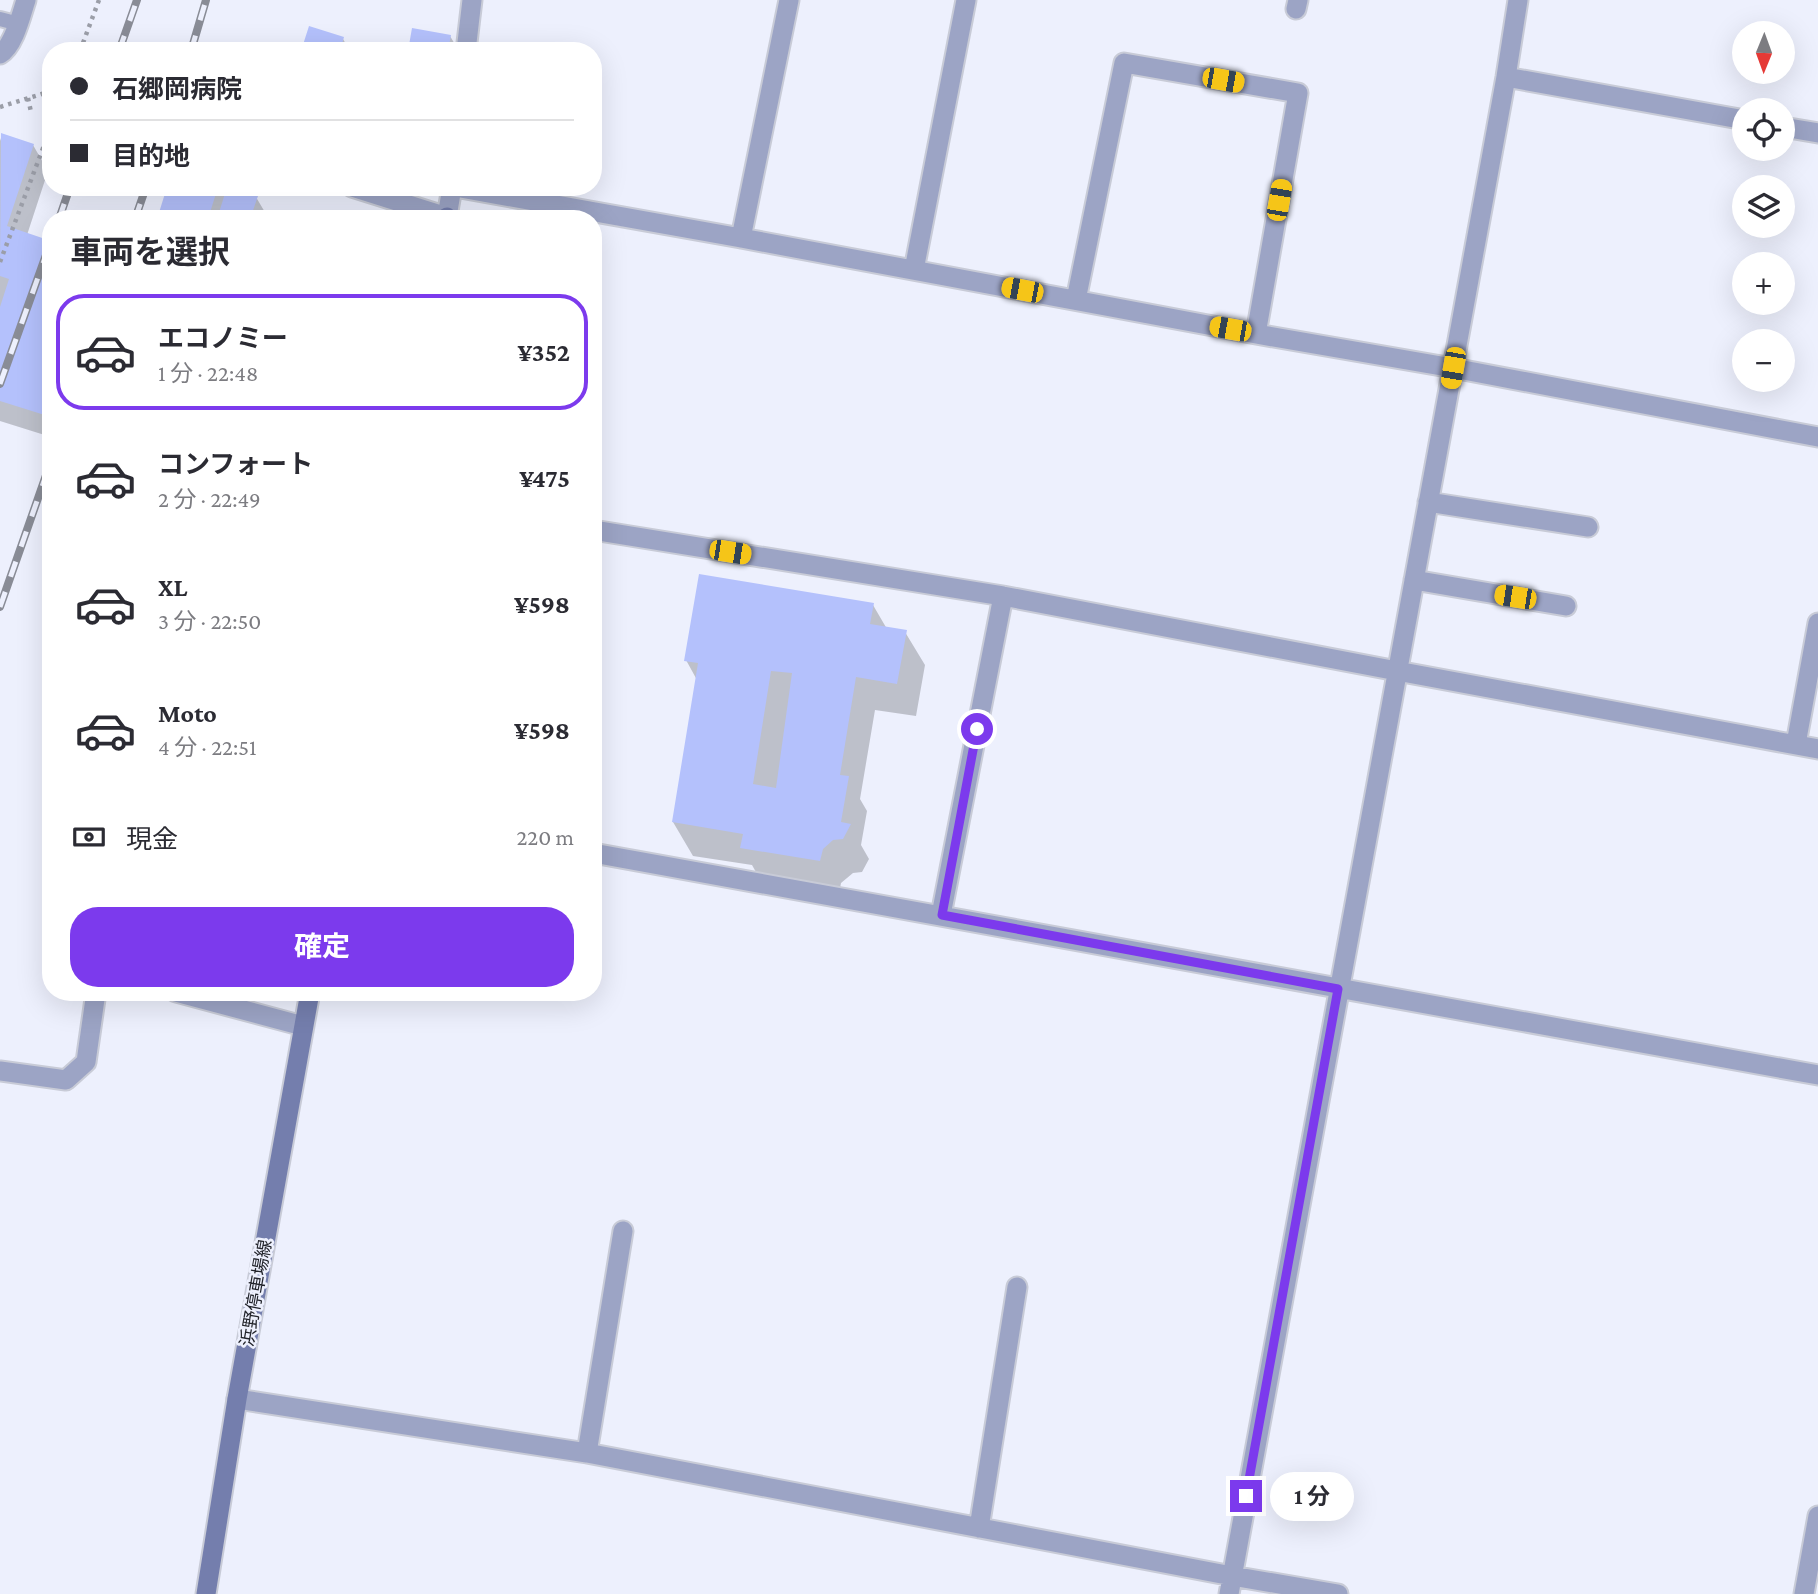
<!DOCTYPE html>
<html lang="ja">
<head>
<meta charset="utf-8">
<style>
	body { margin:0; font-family:"Crimson Pro","Noto Sans JP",serif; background:#f2f2f3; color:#2b2b33; height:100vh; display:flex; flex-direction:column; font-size:26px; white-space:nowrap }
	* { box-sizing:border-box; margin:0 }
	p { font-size:23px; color:#7c7c81 }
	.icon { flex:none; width:38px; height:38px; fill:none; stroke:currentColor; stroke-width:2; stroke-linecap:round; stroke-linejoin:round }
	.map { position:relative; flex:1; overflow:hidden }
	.side { position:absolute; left:42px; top:210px; width:560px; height:791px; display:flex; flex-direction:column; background:#fff; border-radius:28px; box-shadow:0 7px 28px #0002 }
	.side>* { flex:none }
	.top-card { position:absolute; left:42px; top:42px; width:560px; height:154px; border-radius:28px; box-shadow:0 7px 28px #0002; display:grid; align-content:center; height:154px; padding:0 28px; background:#fff }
	.needle { width:46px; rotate:181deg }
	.controls { position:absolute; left:1732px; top:21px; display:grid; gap:14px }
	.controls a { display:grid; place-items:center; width:63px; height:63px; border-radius:50%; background:#fff; box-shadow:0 7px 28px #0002; font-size:35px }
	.end { position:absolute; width:32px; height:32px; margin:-16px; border:9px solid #7c3aed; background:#fff; box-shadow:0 0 0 4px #fff }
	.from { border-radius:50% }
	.bubble { position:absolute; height:49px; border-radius:24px; background:#fff; box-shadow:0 7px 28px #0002; font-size:23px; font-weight:700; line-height:49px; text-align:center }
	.car { position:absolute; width:21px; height:42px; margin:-21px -10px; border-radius:9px; box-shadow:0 0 5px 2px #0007; background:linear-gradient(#f5c518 24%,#345 0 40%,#f5c518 0 76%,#345 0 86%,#f5c518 0) }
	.top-card b { display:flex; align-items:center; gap:24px; height:66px; font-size:26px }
	.top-card b+b { border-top:2px solid #e1e1e2 }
	.top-card i { width:18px; height:18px; background:#2b2b33 }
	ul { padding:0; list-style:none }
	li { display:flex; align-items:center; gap:21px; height:116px; margin:0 14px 10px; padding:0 14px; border:4px solid transparent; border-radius:28px }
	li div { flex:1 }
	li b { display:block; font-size:26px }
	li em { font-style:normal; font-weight:700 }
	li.current { border-color:#7c3aed }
	li>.icon { width:63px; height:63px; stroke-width:1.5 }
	h2 { padding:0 28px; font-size:32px; line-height:84px }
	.pay { display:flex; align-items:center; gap:18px; height:77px; padding:0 28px; font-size:26px }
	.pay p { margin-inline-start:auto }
	.button { display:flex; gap:14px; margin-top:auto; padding:14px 28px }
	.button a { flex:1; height:80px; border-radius:28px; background:#7c3aed; color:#fff; font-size:28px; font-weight:700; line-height:80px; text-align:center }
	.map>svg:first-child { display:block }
	.shadow { fill:#0003 }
	.building { fill:#b4c1fc; fill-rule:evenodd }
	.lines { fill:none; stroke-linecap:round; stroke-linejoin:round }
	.service-casing { stroke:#c8cbd7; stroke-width:18 }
	.minor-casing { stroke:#c8cbd7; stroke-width:23 }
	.tertiary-casing { stroke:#c8cbd7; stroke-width:23 }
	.secondary-casing { stroke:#c8cbd7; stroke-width:23 }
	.path { stroke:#9b9ea8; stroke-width:4.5; stroke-dasharray:3.5 5; stroke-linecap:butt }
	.service { stroke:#9ca4c5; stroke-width:14 }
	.minor { stroke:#9ca4c5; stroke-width:19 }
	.tertiary { stroke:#9ca4c5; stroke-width:19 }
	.secondary { stroke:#747ead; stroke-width:19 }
	.rail-casing { stroke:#898c96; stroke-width:8 }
	.rail { stroke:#edf0fd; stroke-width:5; stroke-dasharray:16; stroke-linecap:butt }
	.route { stroke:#7c3aed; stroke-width:9 }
	.labels { text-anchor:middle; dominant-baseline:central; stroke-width:5; stroke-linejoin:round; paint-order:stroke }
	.street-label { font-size:18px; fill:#22242b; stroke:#edf0fd }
</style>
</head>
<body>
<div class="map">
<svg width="1818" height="1594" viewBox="0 0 1818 1594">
	<rect width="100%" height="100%" fill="#edf0fd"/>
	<path class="shadow" d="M 450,36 L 459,51 L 410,51 Z
		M 343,39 L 350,51 L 302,51 Z
		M 2,135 L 33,145 L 48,171 L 27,235 L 51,242 L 51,437 L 0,421 L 0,141 Z
		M 169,187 L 250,187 L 269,219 L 158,219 Z
		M 873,605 L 887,629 L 905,632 L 925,665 L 916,716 L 875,710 L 860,799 L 867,811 L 861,845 L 869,859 L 862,872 L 853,873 L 841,883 L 839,894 L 761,881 L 752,865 L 693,856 L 673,822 L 697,680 L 686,660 Z"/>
	<path class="building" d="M 309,26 L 344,37 L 340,51 L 301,51 Z
		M 412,28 L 451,35 L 448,51 L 408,51 Z
		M 1,133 L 34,144 L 7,226 L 51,241 L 51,417 L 0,401 L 0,307 L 9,279 L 0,276 Z
		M 167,187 L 218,187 L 208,219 L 157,219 Z
		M 227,187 L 254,189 L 258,196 L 250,219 L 217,219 Z
		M 699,574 L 874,603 L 870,624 L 907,630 L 897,684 L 856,677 L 840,775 L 849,776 L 841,822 L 851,824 L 843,839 L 833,840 L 823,849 L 820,861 L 740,848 L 743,834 L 672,822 L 698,663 L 684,661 ZM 771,671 L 792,673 L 776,788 L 753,784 Z"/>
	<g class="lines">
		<g class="service-casing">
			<path id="service" d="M 0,19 L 19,24"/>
		</g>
		<g class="minor-casing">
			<path id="minor" d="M 1296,9 L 1298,0
				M 466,51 L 472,0
				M 1506,77 L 1745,120
				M 1783,127 L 1818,133
				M 352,187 L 447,217 L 452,187
				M 455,187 L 741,238 L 1256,334 L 1453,368 L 1818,437
				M 741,238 L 789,0
				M 914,270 L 966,0
				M 1076,300 L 1124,63 L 1298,93 L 1256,334
				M 1428,502 L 1588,527
				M 593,530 L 1003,596 L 1397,671 L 1818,749
				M 1414,580 L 1566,606
				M 1796,744 L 1818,623
				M 593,853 C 1002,926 1410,1002 1818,1075
				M 941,915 L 1003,596
				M 176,992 L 303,1026
				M 0,1071 L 66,1080 L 86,1062 L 96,992
				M 237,1399 L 587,1453 L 1232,1576 L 1338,1594
				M 587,1453 L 623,1231
				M 979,1528 L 1017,1287
				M 1229,1594 L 1506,77 L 1518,0
				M 1804,1594 L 1818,1516"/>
		</g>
		<g class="tertiary-casing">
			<path id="tertiary" d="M 0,54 C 14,46 21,15 26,0"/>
		</g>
		<g class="secondary-casing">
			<path id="secondary" d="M 446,219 L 447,217
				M 206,1594 L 237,1399 L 310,992"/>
		</g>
		<path class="path" d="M 80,51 L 99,0
			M 28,98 L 31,112
			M 0,107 L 51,91
			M 252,187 L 253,187
			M 0,262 L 51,127"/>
		<use href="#service" class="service"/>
		<use href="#minor" class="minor"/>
		<use href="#tertiary" class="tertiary"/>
		<use href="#secondary" class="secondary"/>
		<g class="rail-casing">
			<path id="rail" d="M 119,51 L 137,0
				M 191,51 L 206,0
				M 59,219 L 70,187
				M 135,219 L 146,187
				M 0,384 L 51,241
				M 0,607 L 51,461"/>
		</g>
		<use href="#rail" class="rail"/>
	</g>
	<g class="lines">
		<path class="route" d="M 977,729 L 942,915 L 1338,989 L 1246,1496"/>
	</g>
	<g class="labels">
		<g class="street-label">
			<text transform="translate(256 1293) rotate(-80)">浜野停車場線</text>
		</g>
	</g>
</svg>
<div class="controls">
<a><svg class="needle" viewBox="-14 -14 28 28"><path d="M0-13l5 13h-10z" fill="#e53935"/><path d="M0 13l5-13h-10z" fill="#7c7c81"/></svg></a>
<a><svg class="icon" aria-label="locate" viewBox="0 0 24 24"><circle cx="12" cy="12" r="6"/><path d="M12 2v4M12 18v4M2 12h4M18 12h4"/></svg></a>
<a><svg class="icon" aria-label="layers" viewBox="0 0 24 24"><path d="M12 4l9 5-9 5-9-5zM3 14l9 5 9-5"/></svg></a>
<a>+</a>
<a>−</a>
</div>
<i class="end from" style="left:977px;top:729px"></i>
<i class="end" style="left:1246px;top:1496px"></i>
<div class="bubble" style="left:1270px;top:1472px;width:84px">1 分</div>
<i class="car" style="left:1223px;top:80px;rotate:100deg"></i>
<i class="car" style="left:1279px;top:200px;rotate:10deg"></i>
<i class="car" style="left:1022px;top:290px;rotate:281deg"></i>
<i class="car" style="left:1230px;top:329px;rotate:280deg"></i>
<i class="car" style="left:1453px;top:368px;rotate:190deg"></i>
<i class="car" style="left:730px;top:552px;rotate:99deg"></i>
<i class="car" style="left:1515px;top:597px;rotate:279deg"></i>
<div class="top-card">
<b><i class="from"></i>石郷岡病院</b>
<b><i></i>目的地</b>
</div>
<section class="side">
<h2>車両を選択</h2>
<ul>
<li class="current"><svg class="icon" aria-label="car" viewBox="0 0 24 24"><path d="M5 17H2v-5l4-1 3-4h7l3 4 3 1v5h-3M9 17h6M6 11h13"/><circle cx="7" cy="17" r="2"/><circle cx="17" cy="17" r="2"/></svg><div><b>エコノミー</b><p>1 分 · 22:48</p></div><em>¥352</em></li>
<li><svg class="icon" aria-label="car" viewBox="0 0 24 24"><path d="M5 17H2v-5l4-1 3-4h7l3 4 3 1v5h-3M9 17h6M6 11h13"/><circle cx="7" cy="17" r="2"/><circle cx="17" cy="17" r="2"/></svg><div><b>コンフォート</b><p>2 分 · 22:49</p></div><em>¥475</em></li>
<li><svg class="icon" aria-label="car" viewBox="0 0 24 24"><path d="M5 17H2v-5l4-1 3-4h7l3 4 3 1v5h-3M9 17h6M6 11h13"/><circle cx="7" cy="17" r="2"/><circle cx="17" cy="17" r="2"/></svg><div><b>XL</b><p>3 分 · 22:50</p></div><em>¥598</em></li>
<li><svg class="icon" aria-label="car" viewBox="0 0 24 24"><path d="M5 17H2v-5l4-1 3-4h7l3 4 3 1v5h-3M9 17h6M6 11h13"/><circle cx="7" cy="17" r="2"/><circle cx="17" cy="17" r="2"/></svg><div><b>Moto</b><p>4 分 · 22:51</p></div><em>¥598</em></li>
</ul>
<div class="pay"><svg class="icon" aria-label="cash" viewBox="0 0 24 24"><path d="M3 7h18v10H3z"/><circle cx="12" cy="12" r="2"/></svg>現金<p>220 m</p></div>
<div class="button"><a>確定</a></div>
</section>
</div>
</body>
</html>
